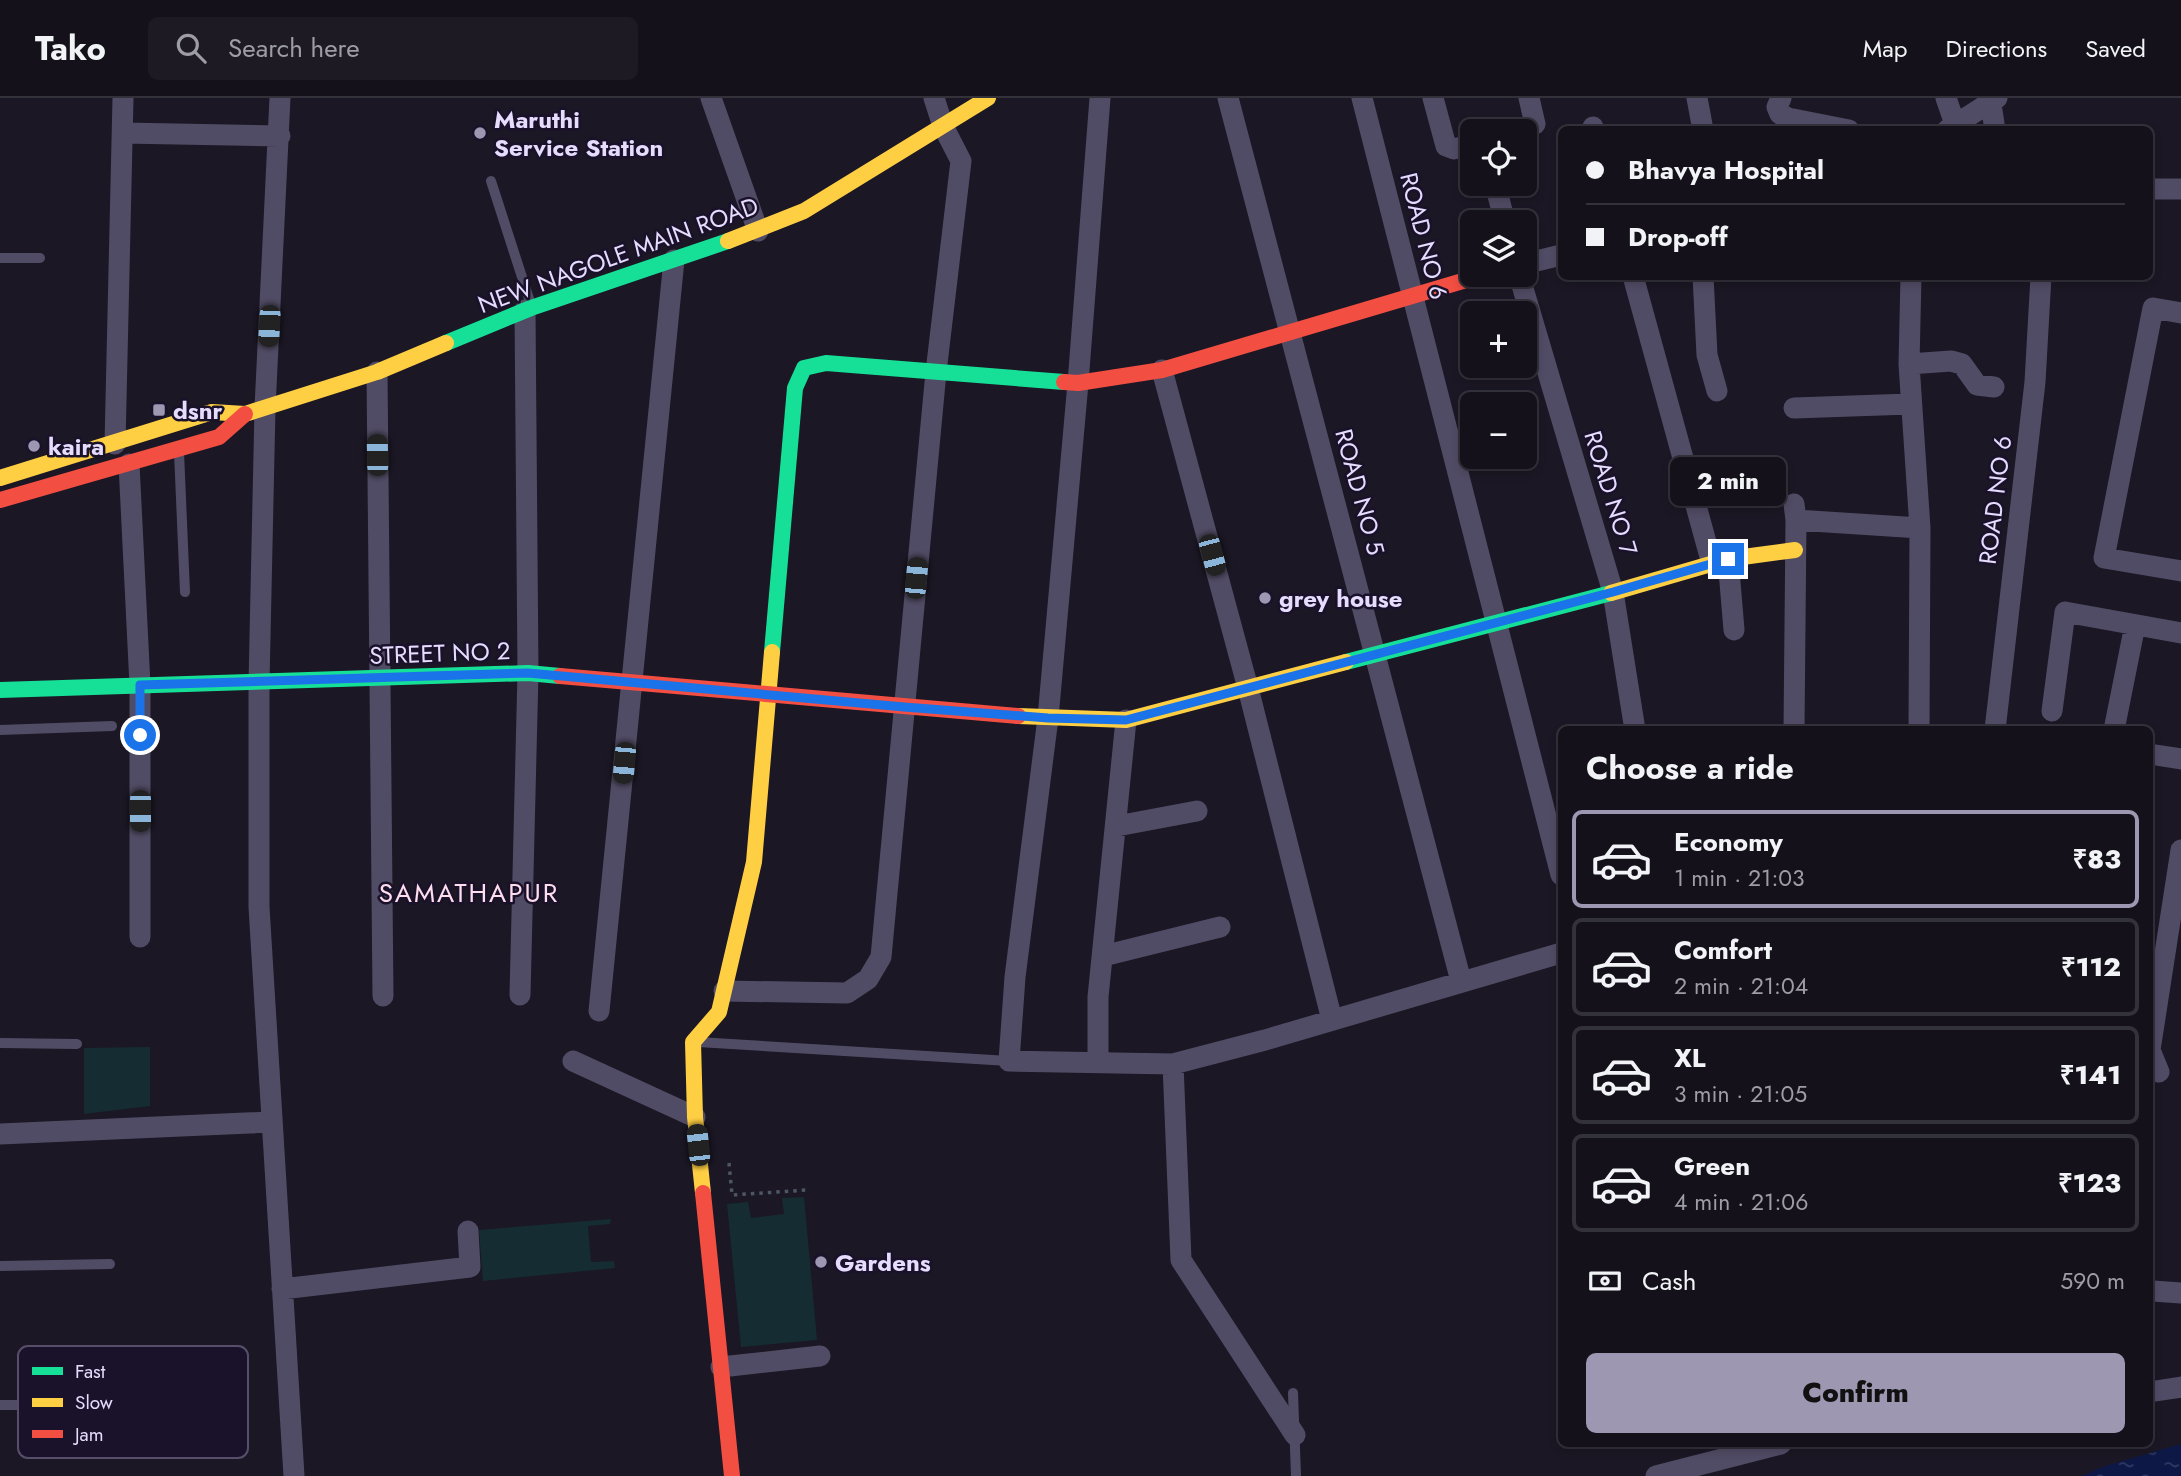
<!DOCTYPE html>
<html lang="en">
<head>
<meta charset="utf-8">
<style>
	body { margin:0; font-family:Jost,sans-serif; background:#1d1a24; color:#f1f3f6; height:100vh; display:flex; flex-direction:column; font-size:26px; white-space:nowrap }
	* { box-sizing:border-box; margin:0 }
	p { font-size:23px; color:#9d9da3 }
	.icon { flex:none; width:38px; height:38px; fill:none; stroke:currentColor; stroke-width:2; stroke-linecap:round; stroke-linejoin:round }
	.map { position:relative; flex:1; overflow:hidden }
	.drawer { position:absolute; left:1558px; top:628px; width:595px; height:721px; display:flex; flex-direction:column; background:#14111b; border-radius:10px; box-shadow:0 4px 10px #0003,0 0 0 2px #33313a }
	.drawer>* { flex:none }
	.top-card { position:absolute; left:1558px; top:28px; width:595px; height:154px; border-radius:10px; box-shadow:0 4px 10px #0003,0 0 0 2px #33313a; display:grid; align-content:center; height:154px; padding:0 28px; background:#14111b }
	.buttons { position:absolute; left:1460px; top:21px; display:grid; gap:14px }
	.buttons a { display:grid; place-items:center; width:77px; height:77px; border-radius:10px; background:#14111b; box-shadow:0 4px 10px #0003,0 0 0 2px #33313a; font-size:35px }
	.end { position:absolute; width:32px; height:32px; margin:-16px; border:9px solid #1a73e8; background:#fff; box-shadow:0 0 0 4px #fff }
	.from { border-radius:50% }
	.bubble { position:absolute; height:49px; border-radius:10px; background:#14111b; box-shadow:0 4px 10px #0003,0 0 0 2px #33313a; font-size:23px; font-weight:800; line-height:49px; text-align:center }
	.car { position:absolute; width:21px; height:42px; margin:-21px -10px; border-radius:9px; box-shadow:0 0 5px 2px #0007; background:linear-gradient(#222 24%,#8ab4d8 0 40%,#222 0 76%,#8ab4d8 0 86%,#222 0) }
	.top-card b { display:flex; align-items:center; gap:24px; height:66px; font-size:26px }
	.top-card b+b { border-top:2px solid #33313a }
	.top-card i { width:18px; height:18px; background:#f1f3f6 }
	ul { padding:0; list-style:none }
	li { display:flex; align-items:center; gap:21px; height:98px; margin:0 14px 10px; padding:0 14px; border:4px solid #33313a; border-radius:10px }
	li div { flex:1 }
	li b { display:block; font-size:26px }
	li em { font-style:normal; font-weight:800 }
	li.selected { border-color:#9e97b2 }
	li>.icon { width:63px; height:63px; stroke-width:1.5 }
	h2 { padding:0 28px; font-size:32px; line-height:84px }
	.pay { display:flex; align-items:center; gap:18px; height:77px; padding:0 28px; font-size:26px }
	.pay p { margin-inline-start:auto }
	.primary-button { display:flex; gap:14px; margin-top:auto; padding:14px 28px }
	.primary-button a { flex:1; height:80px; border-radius:10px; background:#9e97b2; color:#111; font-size:28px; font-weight:800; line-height:80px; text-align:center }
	header { display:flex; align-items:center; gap:42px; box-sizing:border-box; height:98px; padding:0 35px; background:#14111b; border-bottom:2px solid #33313a }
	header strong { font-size:33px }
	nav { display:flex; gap:38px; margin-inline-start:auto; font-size:24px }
	.search { width:490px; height:63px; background:#1d1a24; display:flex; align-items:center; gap:18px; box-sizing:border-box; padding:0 24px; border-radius:10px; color:#9d9da3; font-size:26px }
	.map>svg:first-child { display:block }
	.green { fill:#152d32 }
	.water { fill:url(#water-ripples) }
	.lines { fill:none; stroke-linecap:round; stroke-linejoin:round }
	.path { stroke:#4d5665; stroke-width:3.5; stroke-dasharray:3.5 5; stroke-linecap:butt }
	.lane { stroke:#514c65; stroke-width:10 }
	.street { stroke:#514c65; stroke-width:21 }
	.fast { stroke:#16e098; stroke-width:16 }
	.slow { stroke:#ffcf43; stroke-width:16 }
	.jam { stroke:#f24e42; stroke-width:16 }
	.route { stroke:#1a73e8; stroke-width:9 }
	.poi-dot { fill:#9e97b2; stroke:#1a112a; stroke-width:2.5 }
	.labels { text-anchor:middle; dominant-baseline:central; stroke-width:5; stroke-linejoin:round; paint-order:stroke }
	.poi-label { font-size:24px; font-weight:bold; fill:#e5dcfe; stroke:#1a112a; text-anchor:start }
	.street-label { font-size:24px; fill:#e5dcfe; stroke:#1a112a }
	.neighbourhood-label { font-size:26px; letter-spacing:2px; fill:#fedded; stroke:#1a112a }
	.key { fill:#1a112a; stroke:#574e6a; stroke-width:2 }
	.key-label { font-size:19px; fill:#e5dcfe }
</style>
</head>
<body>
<header>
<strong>Tako</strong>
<div class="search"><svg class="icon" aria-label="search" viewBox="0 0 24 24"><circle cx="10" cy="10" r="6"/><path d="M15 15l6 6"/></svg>Search here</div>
<nav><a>Map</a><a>Directions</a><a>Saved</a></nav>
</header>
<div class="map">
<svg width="2181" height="1378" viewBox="0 0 2181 1378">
	<defs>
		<pattern id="water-ripples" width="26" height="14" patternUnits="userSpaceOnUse" patternTransform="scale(1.75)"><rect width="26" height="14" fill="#0d1846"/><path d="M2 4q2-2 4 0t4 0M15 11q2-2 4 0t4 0" fill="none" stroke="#303962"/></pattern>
	</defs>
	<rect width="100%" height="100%" fill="#1b1724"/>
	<path class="green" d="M 150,949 L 150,1008 L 84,1016 L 84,950 Z
		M 804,1099 L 817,1242 L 741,1249 L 727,1106 L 748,1104 L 751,1120 L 784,1116 L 782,1100 Z
		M 611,1121 L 610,1126 L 588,1128 L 591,1164 L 614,1163 L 615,1170 L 483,1183 L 479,1132 Z"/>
	<path class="water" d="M 2181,1346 L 2181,1378 L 2082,1378 L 2105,1368 Z"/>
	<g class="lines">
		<path class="path" d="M 729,1065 L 732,1097 L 807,1092"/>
		<path class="lane" d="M 491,83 L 531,207
			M 0,160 L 40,160
			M 179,354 L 185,494
			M 0,632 L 112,628
			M 698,944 L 1009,963
			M 0,945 L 77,946
			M 0,1168 L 110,1166
			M 1293,1295 L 1296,1378
			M 0,1307 L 138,1307 C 151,1320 152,1333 166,1345 L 183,1342"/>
		<path class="street" d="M 280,0 L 265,310 L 259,585 L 259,809 L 294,1378
			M 711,0 L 758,133
			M 1100,0 L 1078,285 L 1048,620 L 1015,879 L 1009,963 L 1173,966 L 1265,942 L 1561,855
			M 1228,0 L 1461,883
			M 1362,0 L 1561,777
			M 1433,0 L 1446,48 L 1454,51 L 1472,46
			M 1697,0 L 1703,32
			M 1781,0 L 1777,9 L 1780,16 L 1788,20 L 1849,32
			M 1946,0 L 1955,26
			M 1991,6 L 1995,32
			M 1593,29 L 1594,32
			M 1947,32 L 1997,0
			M 1518,33 L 1535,26 L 1529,0
			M 123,35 L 280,38
			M 1495,86 L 1505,124
			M 2149,91 L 2181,91
			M 1524,166 L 1561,157
			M 1519,177 L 1613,494 L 1635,632
			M 1633,178 L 1712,466
			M 1703,178 L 1707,257 L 1717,293
			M 1911,178 L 1909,266 L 1920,430 L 1919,632
			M 2181,215 L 2153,210 L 2104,460 L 2181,473
			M 1909,266 L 1951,263 L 1962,266 L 1977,287 L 1994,289
			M 1162,272 L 1248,590 L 1332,922
			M 377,274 L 383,898
			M 1794,310 L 1910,306
			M 115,346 L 123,0
			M 129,366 L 140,587 L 140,839
			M 1794,406 L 1796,422 L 1794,632
			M 1796,422 L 1920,430
			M 1728,461 L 1734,532
			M 2052,613 L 2065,514 L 2181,535
			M 1995,632 L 2035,284 L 2041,178
			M 2114,632 L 2135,527
			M 2149,656 L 2181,661
			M 1117,728 L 1197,713
			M 1103,858 L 1220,829
			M 724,893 L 847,895 L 868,881 L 881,859 L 936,274 L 961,63 L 943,28 L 934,0
			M 520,897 L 528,575 L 525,212
			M 599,913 L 674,162
			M 573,963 L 695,1019
			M 1098,965 L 1098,899 L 1126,622
			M 1173,966 L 1181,1162 L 1295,1337
			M 2159,974 L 2150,952 L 2181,752
			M 0,1036 L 270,1024
			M 282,1191 L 470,1169 L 468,1133
			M 2153,1193 L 2181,1195
			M 721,1269 L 820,1258
			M 2149,1294 L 2181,1289
			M 1656,1378 L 1781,1346"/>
		<path class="fast" d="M 446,245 L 531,210 L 728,143
			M 772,554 L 795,290 L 804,270 L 826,265 L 1064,284
			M 1346,564 L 1611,495
			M 0,592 L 528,575 L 560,578"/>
		<path class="slow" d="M 728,143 L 804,113 L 988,0
			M 0,380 L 212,314 L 245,316 L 377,274 L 446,245
			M 1611,495 L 1728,461 L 1795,452
			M 1018,618 L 1126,622 L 1346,564
			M 703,1095 L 695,1019 L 693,944 L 719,914 L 754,764 L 772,554"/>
		<path class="jam" d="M 1064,284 L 1078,285 L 1162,272 L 1483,177
			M 0,402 L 219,339 L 245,316
			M 560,578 L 1018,618
			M 703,1095 L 732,1378"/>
	</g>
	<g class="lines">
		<path class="route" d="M 140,637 L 140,587 L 528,575 L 904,609 L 1048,620 L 1126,622 L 1613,494 L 1728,461"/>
	</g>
	<g class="poi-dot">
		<circle cx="480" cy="35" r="7"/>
		<rect x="152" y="305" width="14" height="14" rx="3.5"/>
		<circle cx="34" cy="348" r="7"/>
		<circle cx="1265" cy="500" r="7"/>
		<circle cx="821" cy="1164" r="7"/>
	</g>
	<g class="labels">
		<g class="poi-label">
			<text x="494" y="21">Maruthi<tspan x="494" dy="28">Service Station</tspan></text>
			<text x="173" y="312">dsnr</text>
			<text x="48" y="348">kaira</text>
			<text x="1279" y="500">grey house</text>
			<text x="835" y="1164">Gardens</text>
		</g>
		<g class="street-label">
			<text transform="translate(1424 138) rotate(76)">ROAD NO 6</text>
			<text transform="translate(618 157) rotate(-20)">NEW NAGOLE MAIN ROAD</text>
			<text transform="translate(1360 394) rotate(75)">ROAD NO 5</text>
			<text transform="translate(1611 395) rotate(73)">ROAD NO 7</text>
			<text transform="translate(1995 402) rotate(-83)">ROAD NO 6</text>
			<text transform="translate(440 555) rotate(-2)">STREET NO 2</text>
		</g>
		<g class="neighbourhood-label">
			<text x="469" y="795">SAMATHAPUR</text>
		</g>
	</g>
	<rect x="18" y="1248" width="230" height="112" rx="10" class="key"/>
	<rect x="32" y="1269" width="31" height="8" fill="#16e098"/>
	<rect x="32" y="1300" width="31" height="9" fill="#ffcf43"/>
	<rect x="32" y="1332" width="31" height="8" fill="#f24e42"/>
	<g class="key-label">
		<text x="75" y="1280">Fast</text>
		<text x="75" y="1311">Slow</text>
		<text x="75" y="1343">Jam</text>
	</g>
</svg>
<div class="buttons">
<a><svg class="icon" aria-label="locate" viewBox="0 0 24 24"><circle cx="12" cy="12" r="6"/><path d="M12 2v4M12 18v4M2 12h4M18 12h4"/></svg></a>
<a><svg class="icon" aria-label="layers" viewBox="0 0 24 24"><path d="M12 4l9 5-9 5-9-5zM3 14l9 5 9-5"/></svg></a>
<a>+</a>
<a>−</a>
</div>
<i class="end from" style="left:140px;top:637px"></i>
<i class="end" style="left:1728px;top:461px"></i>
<div class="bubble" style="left:1670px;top:359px;width:116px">2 min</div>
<i class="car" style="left:269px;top:228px;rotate:183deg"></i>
<i class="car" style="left:377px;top:357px;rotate:359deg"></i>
<i class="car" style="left:1212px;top:457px;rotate:165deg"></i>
<i class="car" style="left:916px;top:480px;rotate:5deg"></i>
<i class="car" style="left:624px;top:665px;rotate:185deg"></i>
<i class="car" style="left:140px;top:713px;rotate:180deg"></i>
<i class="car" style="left:698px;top:1047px;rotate:354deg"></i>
<div class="top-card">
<b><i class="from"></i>Bhavya Hospital</b>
<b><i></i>Drop-off</b>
</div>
<section class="drawer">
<h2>Choose a ride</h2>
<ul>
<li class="selected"><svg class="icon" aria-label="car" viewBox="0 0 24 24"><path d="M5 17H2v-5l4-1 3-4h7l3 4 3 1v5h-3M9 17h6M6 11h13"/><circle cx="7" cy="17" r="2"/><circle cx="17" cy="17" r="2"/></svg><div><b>Economy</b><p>1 min · 21:03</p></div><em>₹83</em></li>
<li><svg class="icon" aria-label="car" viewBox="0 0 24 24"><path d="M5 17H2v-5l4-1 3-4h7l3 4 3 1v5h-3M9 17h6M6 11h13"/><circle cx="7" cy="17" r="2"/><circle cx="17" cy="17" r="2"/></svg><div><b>Comfort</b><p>2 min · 21:04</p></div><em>₹112</em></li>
<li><svg class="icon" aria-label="car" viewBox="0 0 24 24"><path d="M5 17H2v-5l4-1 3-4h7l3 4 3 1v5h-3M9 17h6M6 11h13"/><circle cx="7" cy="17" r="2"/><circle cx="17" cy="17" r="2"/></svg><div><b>XL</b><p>3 min · 21:05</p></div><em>₹141</em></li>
<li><svg class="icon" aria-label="car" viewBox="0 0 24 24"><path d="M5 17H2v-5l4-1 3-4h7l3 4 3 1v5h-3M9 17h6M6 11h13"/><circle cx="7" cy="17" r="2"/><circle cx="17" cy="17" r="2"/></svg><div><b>Green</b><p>4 min · 21:06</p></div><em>₹123</em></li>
</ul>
<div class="pay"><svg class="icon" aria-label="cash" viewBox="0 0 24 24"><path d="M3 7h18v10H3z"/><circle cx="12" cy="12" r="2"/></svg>Cash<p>590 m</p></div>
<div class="primary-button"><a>Confirm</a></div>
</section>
</div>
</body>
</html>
